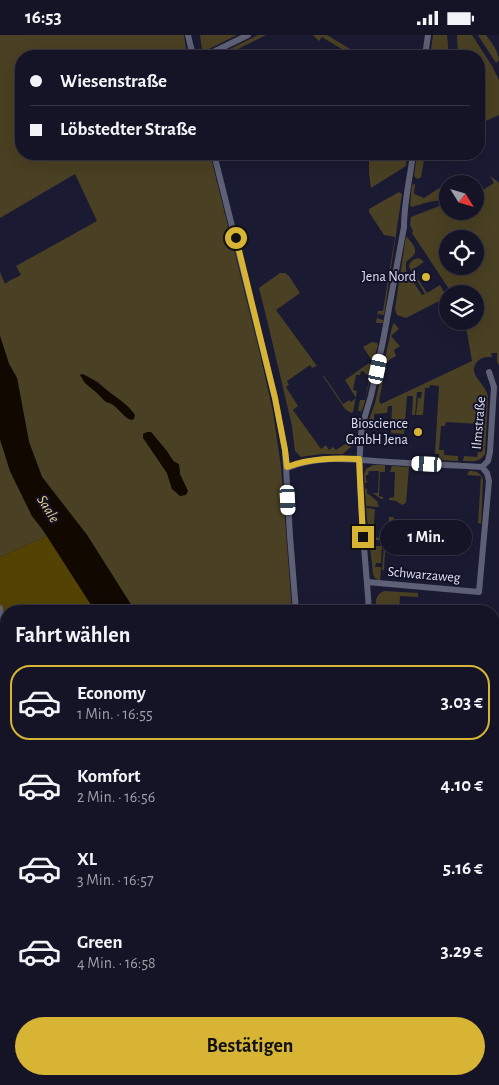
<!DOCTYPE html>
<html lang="de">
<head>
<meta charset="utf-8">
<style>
	body { margin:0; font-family:"Alegreya Sans",sans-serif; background:#1d1d2e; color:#f1f3f6; height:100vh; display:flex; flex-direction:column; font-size:19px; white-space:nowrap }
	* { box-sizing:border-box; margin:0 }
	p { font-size:16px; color:#9d9ea7 }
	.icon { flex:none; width:28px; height:28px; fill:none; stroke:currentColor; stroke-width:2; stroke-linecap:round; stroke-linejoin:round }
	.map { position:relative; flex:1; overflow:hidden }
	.details { position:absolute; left:0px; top:570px; width:500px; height:480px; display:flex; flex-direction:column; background:#141426; border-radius:20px 20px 0 0; box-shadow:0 5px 20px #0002,0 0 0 1px #333343 }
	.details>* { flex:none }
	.top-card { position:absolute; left:15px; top:15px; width:470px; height:110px; border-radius:20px; box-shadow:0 5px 20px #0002,0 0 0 1px #333343; display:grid; align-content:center; height:110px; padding:0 15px; background:#141426 }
	.needle { width:32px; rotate:127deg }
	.tools { position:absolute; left:439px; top:140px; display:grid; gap:10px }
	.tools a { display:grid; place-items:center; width:45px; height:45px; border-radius:50%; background:#141426; box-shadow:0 5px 20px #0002,0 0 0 1px #333343; font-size:25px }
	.end { position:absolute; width:22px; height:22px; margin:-11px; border:6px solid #d8b434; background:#111; box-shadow:0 0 0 2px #111 }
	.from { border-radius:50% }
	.bubble { position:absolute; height:35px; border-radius:18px; background:#141426; box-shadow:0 5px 20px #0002,0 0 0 1px #333343; font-size:16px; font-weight:700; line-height:35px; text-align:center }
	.car { position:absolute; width:15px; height:30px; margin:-15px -8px; border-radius:6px; box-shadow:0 0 4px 1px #0007; background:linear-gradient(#fff 24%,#345 0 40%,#fff 0 76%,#345 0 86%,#fff 0) }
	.top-card b { display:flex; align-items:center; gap:18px; height:48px; font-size:19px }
	.top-card b+b { border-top:1px solid #333343 }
	.top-card i { width:12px; height:12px; background:#f1f3f6 }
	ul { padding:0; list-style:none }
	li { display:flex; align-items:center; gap:15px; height:75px; margin:0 10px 8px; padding:0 5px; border:2px solid transparent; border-radius:20px }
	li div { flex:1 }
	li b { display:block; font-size:19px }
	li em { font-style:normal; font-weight:700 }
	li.active { border-color:#d8b434 }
	li>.icon { width:45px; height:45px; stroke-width:1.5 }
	h2 { padding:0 15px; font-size:22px; line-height:60px }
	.cta { display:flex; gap:10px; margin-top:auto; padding:10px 15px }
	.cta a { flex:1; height:58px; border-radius:30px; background:#d8b434; color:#111; font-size:20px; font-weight:700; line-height:58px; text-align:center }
	.status { display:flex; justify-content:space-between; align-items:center; height:35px; padding:0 25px; background:#141426; direction:ltr }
	.status svg { height:14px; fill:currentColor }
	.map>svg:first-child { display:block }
	.green { fill:#4a4023; fill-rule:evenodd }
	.forest { fill:#534303 }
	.water { fill:#110900 }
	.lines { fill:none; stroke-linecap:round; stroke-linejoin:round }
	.stream { stroke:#110900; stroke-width:2 }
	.minor { stroke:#5e6076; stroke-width:6 }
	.route { stroke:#d8b434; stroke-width:6 }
	.poi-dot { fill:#d8b434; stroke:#121229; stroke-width:2 }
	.labels { text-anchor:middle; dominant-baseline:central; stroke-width:4; stroke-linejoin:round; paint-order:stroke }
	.poi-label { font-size:14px; fill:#dee0f1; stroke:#121229; text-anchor:end }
	.street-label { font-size:14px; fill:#dee0f1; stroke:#121229 }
	.water-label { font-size:15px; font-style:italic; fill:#ecd17e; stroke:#121229 }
</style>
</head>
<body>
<div class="status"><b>16:53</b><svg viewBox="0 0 49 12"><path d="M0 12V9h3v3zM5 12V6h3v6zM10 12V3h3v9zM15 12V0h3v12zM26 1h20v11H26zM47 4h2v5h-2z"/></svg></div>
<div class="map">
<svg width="499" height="1050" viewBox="0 0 499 1050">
	<rect width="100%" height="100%" fill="#1a1b33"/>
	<path class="green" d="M 0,0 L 184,0 L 187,21 L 21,21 L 21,119 L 210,119 L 260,319 L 273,377 L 281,432 L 292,576 L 134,576 L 130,568 L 87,500 L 42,442 L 29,407 L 17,343 L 9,329 L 0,301 L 0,237 L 5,249 L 9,246 L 21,240 L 16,231 L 97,186 L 75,139 L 0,183 ZM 82,339 L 98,347 L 109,357 L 128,384 L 112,368 L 106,367 L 96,357 L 85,348 ZM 151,397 L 180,434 L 180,439 L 172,454 L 167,438 L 157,423 Z
		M 200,0 L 237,0 L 207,15 L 202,14 Z
		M 258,0 L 266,0 L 238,14 L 235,21 L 230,21 L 228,17 L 228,15 Z
		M 313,0 L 327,0 L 360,20 L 361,19 L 365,21 L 353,21 L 322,2 L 319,6 Z
		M 433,0 L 447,0 L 449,21 L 430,21 Z
		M 457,0 L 472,0 L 492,31 L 499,45 L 499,80 L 479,89 L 479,21 L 458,21 Z
		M 478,0 L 486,0 C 491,7 498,15 499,25 L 496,28 Z
		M 369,119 L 407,119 L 406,131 L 371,153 L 369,138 Z
		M 417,119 L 425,119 L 421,142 L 418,144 L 416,143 L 414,141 Z
		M 490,141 L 497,146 L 499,148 L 499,330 L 497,327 L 497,318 L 491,318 L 492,322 C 486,322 481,322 477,327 C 466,340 487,349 488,362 L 485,419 C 480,428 472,426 463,426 L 464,421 L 477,422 L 478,417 L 482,417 L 484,394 L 479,393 L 479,389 L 446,387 L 445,391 L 441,391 L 439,415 L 444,415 L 444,420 L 458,421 L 458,426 L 439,425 L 439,419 L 435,419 L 439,351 L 430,350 L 429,353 L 425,353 L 423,380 L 416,380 L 418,363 L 421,363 L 422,357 L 417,357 L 415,380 L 412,380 L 413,361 L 407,361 L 404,399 L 391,398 L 392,371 L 388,371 L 387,378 L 374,379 L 374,388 L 368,388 L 375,368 L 392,292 L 394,288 L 399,294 L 391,301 L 400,311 L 394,315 L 396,321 L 389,325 L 386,329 L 379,366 L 381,369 L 472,326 L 465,286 L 475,286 L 475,259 L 459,259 L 457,257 L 453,259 L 448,259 L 447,262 L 406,283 L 397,280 L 395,274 L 406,201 C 411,207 419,214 413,221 C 411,223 408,225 406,227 L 406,236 L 422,260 L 425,259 L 409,232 C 410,226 413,224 419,223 L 424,227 L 412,235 L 427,258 L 440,250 L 444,257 L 449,254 L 412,198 L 413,196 L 410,190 L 411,182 L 447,168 L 448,176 L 475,176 L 475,160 L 494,148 ZM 448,204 L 475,204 L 475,231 L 448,231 Z
		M 415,149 L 414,159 L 424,163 L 441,152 L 447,162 L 447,166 C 435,164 425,168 412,172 L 410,170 L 412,150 Z
		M 399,157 L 402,159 L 384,280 L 378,279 L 377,283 L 383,285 L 383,288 L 376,288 L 378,276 L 383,276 L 395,202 L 384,200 L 369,177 L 369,174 Z
		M 280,238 L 285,238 L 289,241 L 300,258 L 276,275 L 317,331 L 312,333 L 310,330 L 287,346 L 289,350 L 286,352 L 298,371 L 293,375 L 321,414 L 326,410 L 329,415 L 333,412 L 336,415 L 350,406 L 348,401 L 352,403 L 354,397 L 353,410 L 343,419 L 321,419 L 301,422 L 295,416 L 292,391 L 268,289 L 259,253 Z
		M 372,307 L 377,308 L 378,310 L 373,327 L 363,312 Z
		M 369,328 L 373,331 L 364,370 L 361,377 L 359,376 L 358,375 L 360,365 L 365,365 L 370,340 L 365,339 L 365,337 L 361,336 L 360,340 L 356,340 L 353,355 L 357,356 L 353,377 L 351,378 L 345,374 L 323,341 L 324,341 L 343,369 L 349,365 L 351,367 L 356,363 L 345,345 Z
		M 0,404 L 10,436 L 32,481 L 47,501 L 0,522 Z
		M 373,430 L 385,430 L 385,437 L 380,437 L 379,461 L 383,462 L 383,464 L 381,464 L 373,458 L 378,458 L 379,436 L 369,436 L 368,440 L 366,440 L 366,446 L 368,446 L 367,447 L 365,448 L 365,453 L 367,454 L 367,458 L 377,466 L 379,472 L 366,471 L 364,440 L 366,434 Z
		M 392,431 L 409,432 L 406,468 L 402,470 L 396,466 L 389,465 L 389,463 L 394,462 L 395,437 L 390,437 Z
		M 469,436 C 476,436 481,437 483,445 L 481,489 L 478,488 L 481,441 L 467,440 Z
		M 366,473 L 375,474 L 373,502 L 382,503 L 382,505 L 373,505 L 373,511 L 382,511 L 381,528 L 376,528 L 375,532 L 381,532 L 380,546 L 375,543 L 373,539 Z
		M 389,482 L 393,482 L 395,486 L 394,494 L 399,494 L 399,501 L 386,501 L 384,535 L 382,535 L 385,498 L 388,497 Z
		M 384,556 L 418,558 L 418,562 L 400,561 L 399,576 L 376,576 C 376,568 374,560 384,556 Z
		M 0,609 L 6,609 L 2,633 L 6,632 L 6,1044 L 145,1044 L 143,1050 L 0,1050 Z
		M 181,1044 L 328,1044 L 329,1050 L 179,1050 Z"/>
	<path class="forest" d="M 47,501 L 95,576 L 6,576 L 6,632 L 2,634 L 6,609 L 0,609 L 0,522 Z"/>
	<path class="water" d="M 0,301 L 9,329 L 17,343 L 29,407 L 42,442 L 87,500 L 130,568 L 134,576 L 95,576 L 41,492 L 32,481 L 10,436 L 0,404 Z
		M 82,339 C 92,343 99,349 108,356 C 118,364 128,369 135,380 L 134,384 L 131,385 C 121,381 117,369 106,367 L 96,357 L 85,348 L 80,340 Z
		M 147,397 L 151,397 L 167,416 L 173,426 L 179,429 L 180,439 L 188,456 L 186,460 L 180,461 L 172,454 L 167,438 L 143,403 L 143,399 Z
		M 145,1044 L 181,1044 L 179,1050 L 143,1050 Z"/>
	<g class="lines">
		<path class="stream" d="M 0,931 L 6,936
			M 0,954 L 6,944"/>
		<path class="minor" d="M 188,0 L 193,21
			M 205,21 L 248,0
			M 425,21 L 428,0
			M 214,119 L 275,363 L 285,415 L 290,501 L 296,576
			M 482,432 L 488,426 L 490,417 L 494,352 L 489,337
			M 287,433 C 319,419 355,425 389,427 C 420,429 451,430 482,432
			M 367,547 L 479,557 L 489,446 L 487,438 L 482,432
			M 0,573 L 3,608 L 0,626
			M 369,576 C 367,545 364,515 362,484 C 360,453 358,422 362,391 L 371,361 L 383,306 L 404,192 C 404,167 410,143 413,119
			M 0,678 L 6,688
			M 494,864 L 499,864
			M 494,975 L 499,975
			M 61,1044 L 61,1050
			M 332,1044 L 333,1050
			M 397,1044 L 397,1050"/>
	</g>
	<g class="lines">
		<path class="route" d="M 236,203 L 275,363 L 285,415 L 287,432 C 310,423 335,423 359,424 L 363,502"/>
	</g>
	<g class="poi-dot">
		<circle cx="426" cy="242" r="5"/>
		<circle cx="418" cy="397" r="5"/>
	</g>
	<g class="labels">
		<g class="poi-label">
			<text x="416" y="242">Jena Nord</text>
			<text x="408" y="389">Bioscience<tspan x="408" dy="16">GmbH Jena</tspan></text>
		</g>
		<g class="street-label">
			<text transform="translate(479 388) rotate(-85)">Ilmstraße</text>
			<text transform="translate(424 540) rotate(5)">Schwarzaweg</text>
		</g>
		<g class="water-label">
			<text transform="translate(48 474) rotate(58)">Saale</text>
		</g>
	</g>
</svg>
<div class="tools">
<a><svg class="needle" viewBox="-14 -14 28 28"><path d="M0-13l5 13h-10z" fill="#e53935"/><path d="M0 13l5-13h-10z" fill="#9d9ea7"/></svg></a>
<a><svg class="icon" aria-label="locate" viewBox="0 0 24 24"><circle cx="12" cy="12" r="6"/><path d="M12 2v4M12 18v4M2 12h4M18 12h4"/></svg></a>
<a><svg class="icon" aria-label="layers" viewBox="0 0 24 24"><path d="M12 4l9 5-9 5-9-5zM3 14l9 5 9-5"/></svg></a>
</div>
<i class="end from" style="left:236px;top:203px"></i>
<i class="end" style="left:363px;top:502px"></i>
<div class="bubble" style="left:380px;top:485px;width:92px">1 Min.</div>
<i class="car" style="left:378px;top:334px;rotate:12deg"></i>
<i class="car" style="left:427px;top:429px;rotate:273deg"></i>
<i class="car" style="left:288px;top:465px;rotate:177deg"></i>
<div class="top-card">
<b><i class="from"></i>Wiesenstraße</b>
<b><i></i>Löbstedter Straße</b>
</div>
<section class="details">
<h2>Fahrt wählen</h2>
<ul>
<li class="active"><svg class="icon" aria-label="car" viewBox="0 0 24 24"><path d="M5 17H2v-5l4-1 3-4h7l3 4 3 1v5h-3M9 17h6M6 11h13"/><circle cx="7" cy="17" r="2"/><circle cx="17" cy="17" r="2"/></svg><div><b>Economy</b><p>1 Min. · 16:55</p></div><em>3.03 €</em></li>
<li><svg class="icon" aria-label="car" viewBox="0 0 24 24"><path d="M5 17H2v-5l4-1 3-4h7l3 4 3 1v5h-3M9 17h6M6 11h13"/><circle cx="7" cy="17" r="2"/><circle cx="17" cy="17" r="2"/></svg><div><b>Komfort</b><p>2 Min. · 16:56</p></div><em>4.10 €</em></li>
<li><svg class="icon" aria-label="car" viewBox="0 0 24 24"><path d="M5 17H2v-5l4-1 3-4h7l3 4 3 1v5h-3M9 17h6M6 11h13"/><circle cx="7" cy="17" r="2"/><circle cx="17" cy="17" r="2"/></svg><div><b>XL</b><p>3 Min. · 16:57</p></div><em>5.16 €</em></li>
<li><svg class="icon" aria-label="car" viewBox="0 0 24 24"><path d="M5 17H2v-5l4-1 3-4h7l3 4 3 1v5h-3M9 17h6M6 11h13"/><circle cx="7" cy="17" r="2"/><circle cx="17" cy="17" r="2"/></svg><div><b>Green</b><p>4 Min. · 16:58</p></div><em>3.29 €</em></li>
</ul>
<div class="cta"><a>Bestätigen</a></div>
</section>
</div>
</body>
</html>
